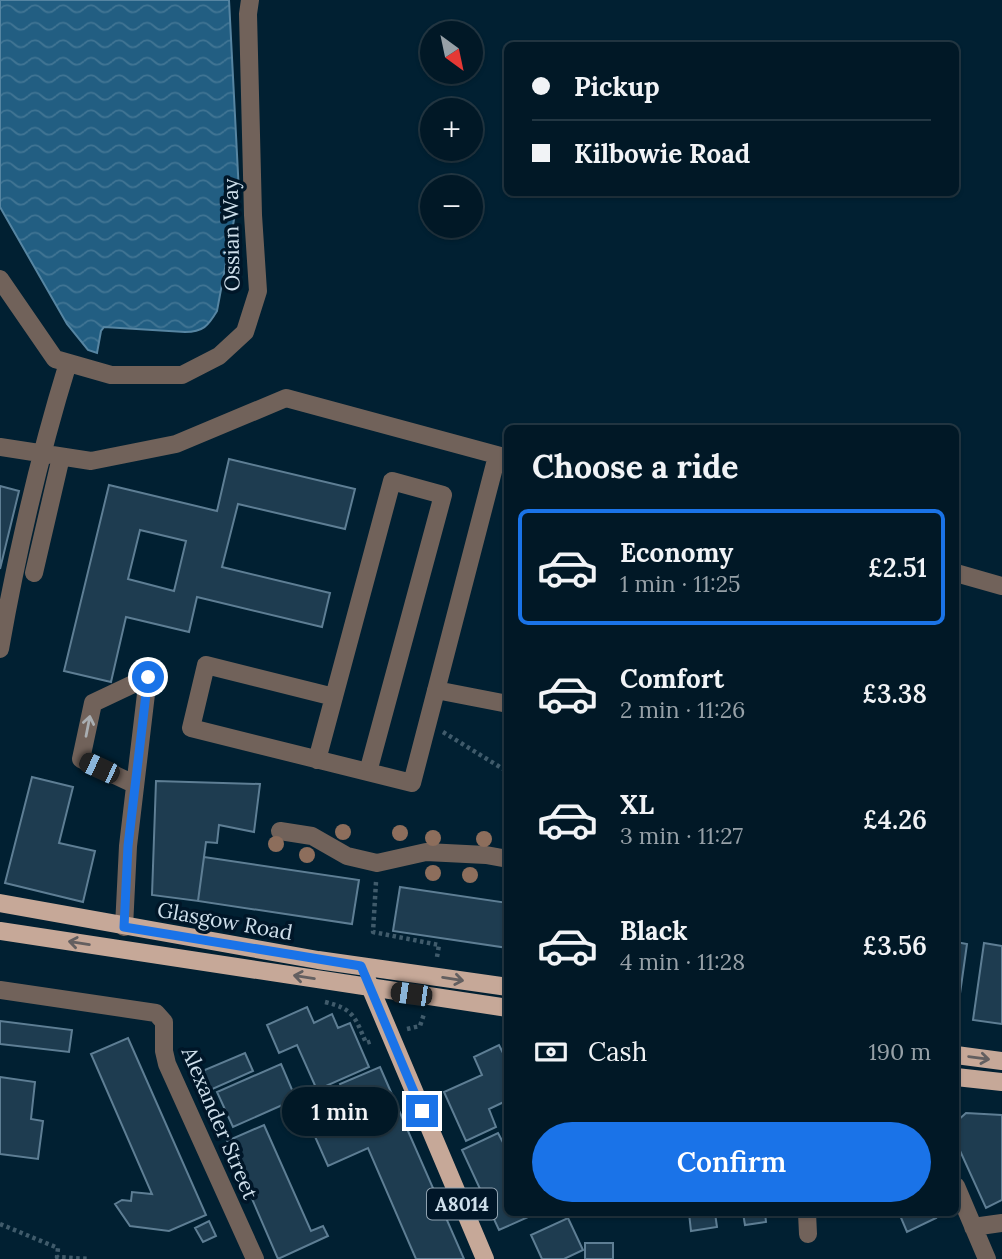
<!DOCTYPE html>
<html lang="en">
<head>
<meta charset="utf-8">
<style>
	body { margin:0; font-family:Lora,serif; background:#0b212e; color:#f1f3f6; height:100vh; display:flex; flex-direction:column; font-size:26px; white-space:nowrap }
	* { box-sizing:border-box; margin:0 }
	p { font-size:23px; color:#96a0a7 }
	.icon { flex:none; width:38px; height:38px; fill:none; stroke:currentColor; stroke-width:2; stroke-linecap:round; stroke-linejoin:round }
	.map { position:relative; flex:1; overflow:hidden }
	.side { position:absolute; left:504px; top:425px; width:455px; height:791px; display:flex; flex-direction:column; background:#011826; border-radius:10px; box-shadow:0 2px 5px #0004,0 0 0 2px #233743 }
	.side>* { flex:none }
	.hud { position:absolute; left:504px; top:42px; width:455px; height:154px; border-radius:10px; box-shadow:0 2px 5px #0004,0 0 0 2px #233743; display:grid; align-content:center; height:154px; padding:0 28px; background:#011826 }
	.needle { width:46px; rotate:147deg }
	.tools { position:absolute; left:420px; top:21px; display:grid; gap:14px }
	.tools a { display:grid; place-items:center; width:63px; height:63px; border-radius:50%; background:#011826; box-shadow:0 2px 5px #0004,0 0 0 2px #233743; font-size:35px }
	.end { position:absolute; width:32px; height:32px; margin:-16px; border:9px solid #1a73e8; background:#fff; box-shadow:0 0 0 4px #fff }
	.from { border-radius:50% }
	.bubble { position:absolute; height:49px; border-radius:24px; background:#011826; box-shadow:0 2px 5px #0004,0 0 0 2px #233743; font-size:23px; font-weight:600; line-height:49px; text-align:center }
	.car { position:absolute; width:21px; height:42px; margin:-21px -10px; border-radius:9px; box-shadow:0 0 5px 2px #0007; background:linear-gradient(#222 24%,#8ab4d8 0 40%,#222 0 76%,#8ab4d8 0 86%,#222 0) }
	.hud b { display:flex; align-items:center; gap:24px; height:66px; font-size:26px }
	.hud b+b { border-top:2px solid #233743 }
	.hud i { width:18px; height:18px; background:#f1f3f6 }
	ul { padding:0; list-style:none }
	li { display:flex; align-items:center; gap:21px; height:116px; margin:0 14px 10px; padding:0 14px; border:4px solid transparent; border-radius:10px }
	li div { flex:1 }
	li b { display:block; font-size:26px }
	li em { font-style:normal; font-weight:600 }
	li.on { border-color:#1a73e8 }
	li>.icon { width:63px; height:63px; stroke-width:1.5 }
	h2 { padding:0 28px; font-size:32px; line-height:84px }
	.pay { display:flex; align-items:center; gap:18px; height:77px; padding:0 28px; font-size:26px }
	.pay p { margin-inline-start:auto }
	.action { display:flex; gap:14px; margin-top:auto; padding:14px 28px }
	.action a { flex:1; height:80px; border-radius:42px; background:#1a73e8; color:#fff; font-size:28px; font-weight:600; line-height:80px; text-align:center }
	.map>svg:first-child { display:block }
	.water { fill:url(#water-waves); stroke:#5685a2; stroke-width:2 }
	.building { fill:#1e3c50; stroke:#5e7e94; stroke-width:2; fill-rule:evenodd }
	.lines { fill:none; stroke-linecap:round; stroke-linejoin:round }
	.path { stroke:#405b6b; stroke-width:4.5; stroke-dasharray:3.5 3.5; stroke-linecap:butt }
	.minor { stroke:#71625a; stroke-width:18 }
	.major { stroke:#c6a898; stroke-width:18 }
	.tree { fill:#8d6e5c }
	.oneway { stroke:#a9aeb2 }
	.oneway2 { stroke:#635f60 }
	.route { stroke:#1a73e8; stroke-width:9 }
	.labels { text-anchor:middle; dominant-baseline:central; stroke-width:7; stroke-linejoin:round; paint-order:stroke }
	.shield { fill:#001628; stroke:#91a3b1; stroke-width:2 }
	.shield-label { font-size:19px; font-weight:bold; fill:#cfe0ec }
	.street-label { font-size:21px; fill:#cfe0ec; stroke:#001628 }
</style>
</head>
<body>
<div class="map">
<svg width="1002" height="1259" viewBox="0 0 1002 1259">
	<defs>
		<pattern id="water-waves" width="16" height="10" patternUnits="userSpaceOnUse" patternTransform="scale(1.75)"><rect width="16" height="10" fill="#225e82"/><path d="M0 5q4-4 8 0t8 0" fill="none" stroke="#417594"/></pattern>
	</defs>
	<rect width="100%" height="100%" fill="#012032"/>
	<path class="water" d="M 0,0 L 229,0 L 239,193 L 217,311 C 208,326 203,332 185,332 L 104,327 L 101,331 L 97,353 L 88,350 L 67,324 L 0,207 Z"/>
	<path class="building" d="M 229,459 L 355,489 L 345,529 L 238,504 L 222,567 L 330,593 L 322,627 L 197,597 L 189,632 L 126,617 L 111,682 L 64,671 L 109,485 L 217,511 ZM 140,530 L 186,541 L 174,591 L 128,579 Z
		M 0,486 L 19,491 L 0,569 Z
		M 32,777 L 73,787 L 59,843 L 95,851 L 83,902 L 5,883 Z
		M 156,781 L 260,784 L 254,832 L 219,825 L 217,843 L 206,842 L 198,901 L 152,895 Z
		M 204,857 L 359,880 L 352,924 L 198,901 Z
		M 400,887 L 508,903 L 508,948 L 393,931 Z
		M 956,942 L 967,944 L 957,1015 L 956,1015 Z
		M 984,943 L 1002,946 L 1002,1024 L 973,1020 Z
		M 307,1007 L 314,1023 L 332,1014 L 338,1028 L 350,1023 L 369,1067 L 317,1090 L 297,1045 L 279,1053 L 267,1025 Z
		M 0,1021 L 72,1030 L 69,1052 L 0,1044 Z
		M 128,1038 L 206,1215 L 169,1231 L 130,1226 L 115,1204 L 122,1200 L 131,1201 L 132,1192 L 152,1194 L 91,1054 Z
		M 499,1045 L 508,1063 L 508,1100 L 489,1109 L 496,1127 L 466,1141 L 444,1092 L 482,1075 L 474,1057 Z
		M 245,1053 L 253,1071 L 208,1091 L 200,1072 Z
		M 281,1064 L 296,1099 L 233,1127 L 217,1092 Z
		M 380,1067 L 464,1259 L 416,1259 L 368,1148 L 328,1166 L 309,1123 L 350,1106 L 340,1084 Z
		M 0,1077 L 35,1082 L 31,1119 L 43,1121 L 38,1159 L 0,1154 Z
		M 966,1113 L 1002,1115 L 1002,1200 L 986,1208 L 956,1142 L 956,1122 Z
		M 264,1125 L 311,1231 L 323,1226 L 328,1236 L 278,1259 L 227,1141 Z
		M 498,1133 L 508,1152 L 508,1213 L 537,1213 L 499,1230 L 462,1150 Z
		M 689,1213 L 715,1213 L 717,1227 L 691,1231 Z
		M 743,1213 L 765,1213 L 766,1222 L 745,1225 Z
		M 899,1213 L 933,1213 L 936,1218 L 907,1232 Z
		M 568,1218 L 583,1250 L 564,1259 L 542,1259 L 531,1235 Z
		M 209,1221 L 216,1236 L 203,1242 L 195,1228 Z
		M 585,1243 L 613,1243 L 613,1259 L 585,1259 Z"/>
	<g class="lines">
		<path class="path" d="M 443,732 L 508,772
			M 376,882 L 373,932 L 439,945 L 437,957
			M 325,1002 C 354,1009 355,1017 366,1043 L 372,1041
			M 407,1029 L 420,1026 L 424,1014
			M 0,1224 L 58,1248 L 57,1257 L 90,1259"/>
		<path class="minor" d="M 0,279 L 55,359 L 111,375 L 182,375 L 219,356 L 245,332 L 258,291 L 253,215 L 248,14 L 250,0
			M 0,447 L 91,461 L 176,444 L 286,398 L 508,458
			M 34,573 L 61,457
			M 956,573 L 1002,586
			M 0,649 C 17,552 39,457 68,363
			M 436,690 L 508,704
			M 334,697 L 206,665 L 191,728 L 412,783 L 497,456
			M 317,760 L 392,481 L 443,495 L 368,772
			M 280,831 L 312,836 L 347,856 L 377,863 L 426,852 L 486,855 L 508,859
			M 124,927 L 128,846 L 148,677 L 93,703 L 81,759 L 134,784
			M 0,990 L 156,1013 L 164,1022 L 164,1051 L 167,1064 L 255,1259
			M 956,1186 L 987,1259
			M 807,1213 L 808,1234
			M 973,1227 L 1002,1223"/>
		<path class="major" d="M 0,903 L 318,960 L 508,987
			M 0,931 L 508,1008
			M 368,982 L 485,1259
			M 956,1055 L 1002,1061
			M 956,1077 L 1002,1082"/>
	</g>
	<g class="tree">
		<circle cx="343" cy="832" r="8"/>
		<circle cx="400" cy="833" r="8"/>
		<circle cx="433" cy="838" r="8"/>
		<circle cx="484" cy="839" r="8"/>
		<circle cx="276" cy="844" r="8"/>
		<circle cx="307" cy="855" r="8"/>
		<circle cx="433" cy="873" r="8"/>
		<circle cx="470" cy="875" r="8"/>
	</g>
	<defs><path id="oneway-shaft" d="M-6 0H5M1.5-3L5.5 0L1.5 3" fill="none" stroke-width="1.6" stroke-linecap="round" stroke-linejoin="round" transform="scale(1.75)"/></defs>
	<use class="oneway" href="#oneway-shaft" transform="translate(88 726) rotate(-79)"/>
	<g class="oneway2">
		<use href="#oneway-shaft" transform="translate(79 943) rotate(-171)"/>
		<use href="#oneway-shaft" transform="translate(304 977) rotate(-171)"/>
		<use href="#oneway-shaft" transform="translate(453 979) rotate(9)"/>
		<use href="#oneway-shaft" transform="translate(979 1058) rotate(8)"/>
	</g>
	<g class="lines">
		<path class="route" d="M 148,677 L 128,846 L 124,927 L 361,966 L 422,1111"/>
	</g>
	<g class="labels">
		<rect class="shield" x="427" y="1188.5" width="70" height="31" rx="5"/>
		<g class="shield-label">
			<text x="462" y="1204">A8014</text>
		</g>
		<g class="street-label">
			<text transform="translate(231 235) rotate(-91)">Ossian Way</text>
			<text transform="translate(225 921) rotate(10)">Glasgow Road</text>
			<text transform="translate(220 1123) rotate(67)">Alexander Street</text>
		</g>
	</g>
</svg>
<div class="tools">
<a><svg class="needle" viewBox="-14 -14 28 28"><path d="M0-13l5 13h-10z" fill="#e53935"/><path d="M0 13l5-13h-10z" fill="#96a0a7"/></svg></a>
<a>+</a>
<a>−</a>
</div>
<i class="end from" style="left:148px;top:677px"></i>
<i class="end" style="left:422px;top:1111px"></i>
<div class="bubble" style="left:282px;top:1087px;width:116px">1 min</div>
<i class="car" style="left:99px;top:768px;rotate:295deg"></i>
<i class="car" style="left:411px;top:994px;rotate:278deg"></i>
<div class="hud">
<b><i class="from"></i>Pickup</b>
<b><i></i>Kilbowie Road</b>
</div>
<section class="side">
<h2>Choose a ride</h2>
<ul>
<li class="on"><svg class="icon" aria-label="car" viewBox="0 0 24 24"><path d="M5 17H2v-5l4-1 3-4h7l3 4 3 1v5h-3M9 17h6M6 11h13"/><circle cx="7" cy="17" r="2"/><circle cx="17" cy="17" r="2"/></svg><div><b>Economy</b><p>1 min · 11:25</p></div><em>£2.51</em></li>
<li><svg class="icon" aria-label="car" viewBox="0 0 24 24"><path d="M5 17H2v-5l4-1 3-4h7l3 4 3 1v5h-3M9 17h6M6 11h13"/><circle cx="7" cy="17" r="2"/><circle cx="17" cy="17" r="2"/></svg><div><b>Comfort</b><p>2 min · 11:26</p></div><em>£3.38</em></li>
<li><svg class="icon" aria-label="car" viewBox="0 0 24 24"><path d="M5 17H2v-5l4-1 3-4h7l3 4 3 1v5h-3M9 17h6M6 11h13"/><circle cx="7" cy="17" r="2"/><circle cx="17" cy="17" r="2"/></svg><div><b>XL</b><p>3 min · 11:27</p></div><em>£4.26</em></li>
<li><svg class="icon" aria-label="car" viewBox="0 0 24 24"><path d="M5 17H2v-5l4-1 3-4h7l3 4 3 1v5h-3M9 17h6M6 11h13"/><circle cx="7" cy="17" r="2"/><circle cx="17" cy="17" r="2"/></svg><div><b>Black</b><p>4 min · 11:28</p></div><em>£3.56</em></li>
</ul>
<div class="pay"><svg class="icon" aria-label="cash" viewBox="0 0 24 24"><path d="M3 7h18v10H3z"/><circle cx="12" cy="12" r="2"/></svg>Cash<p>190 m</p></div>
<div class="action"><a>Confirm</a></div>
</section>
</div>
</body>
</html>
